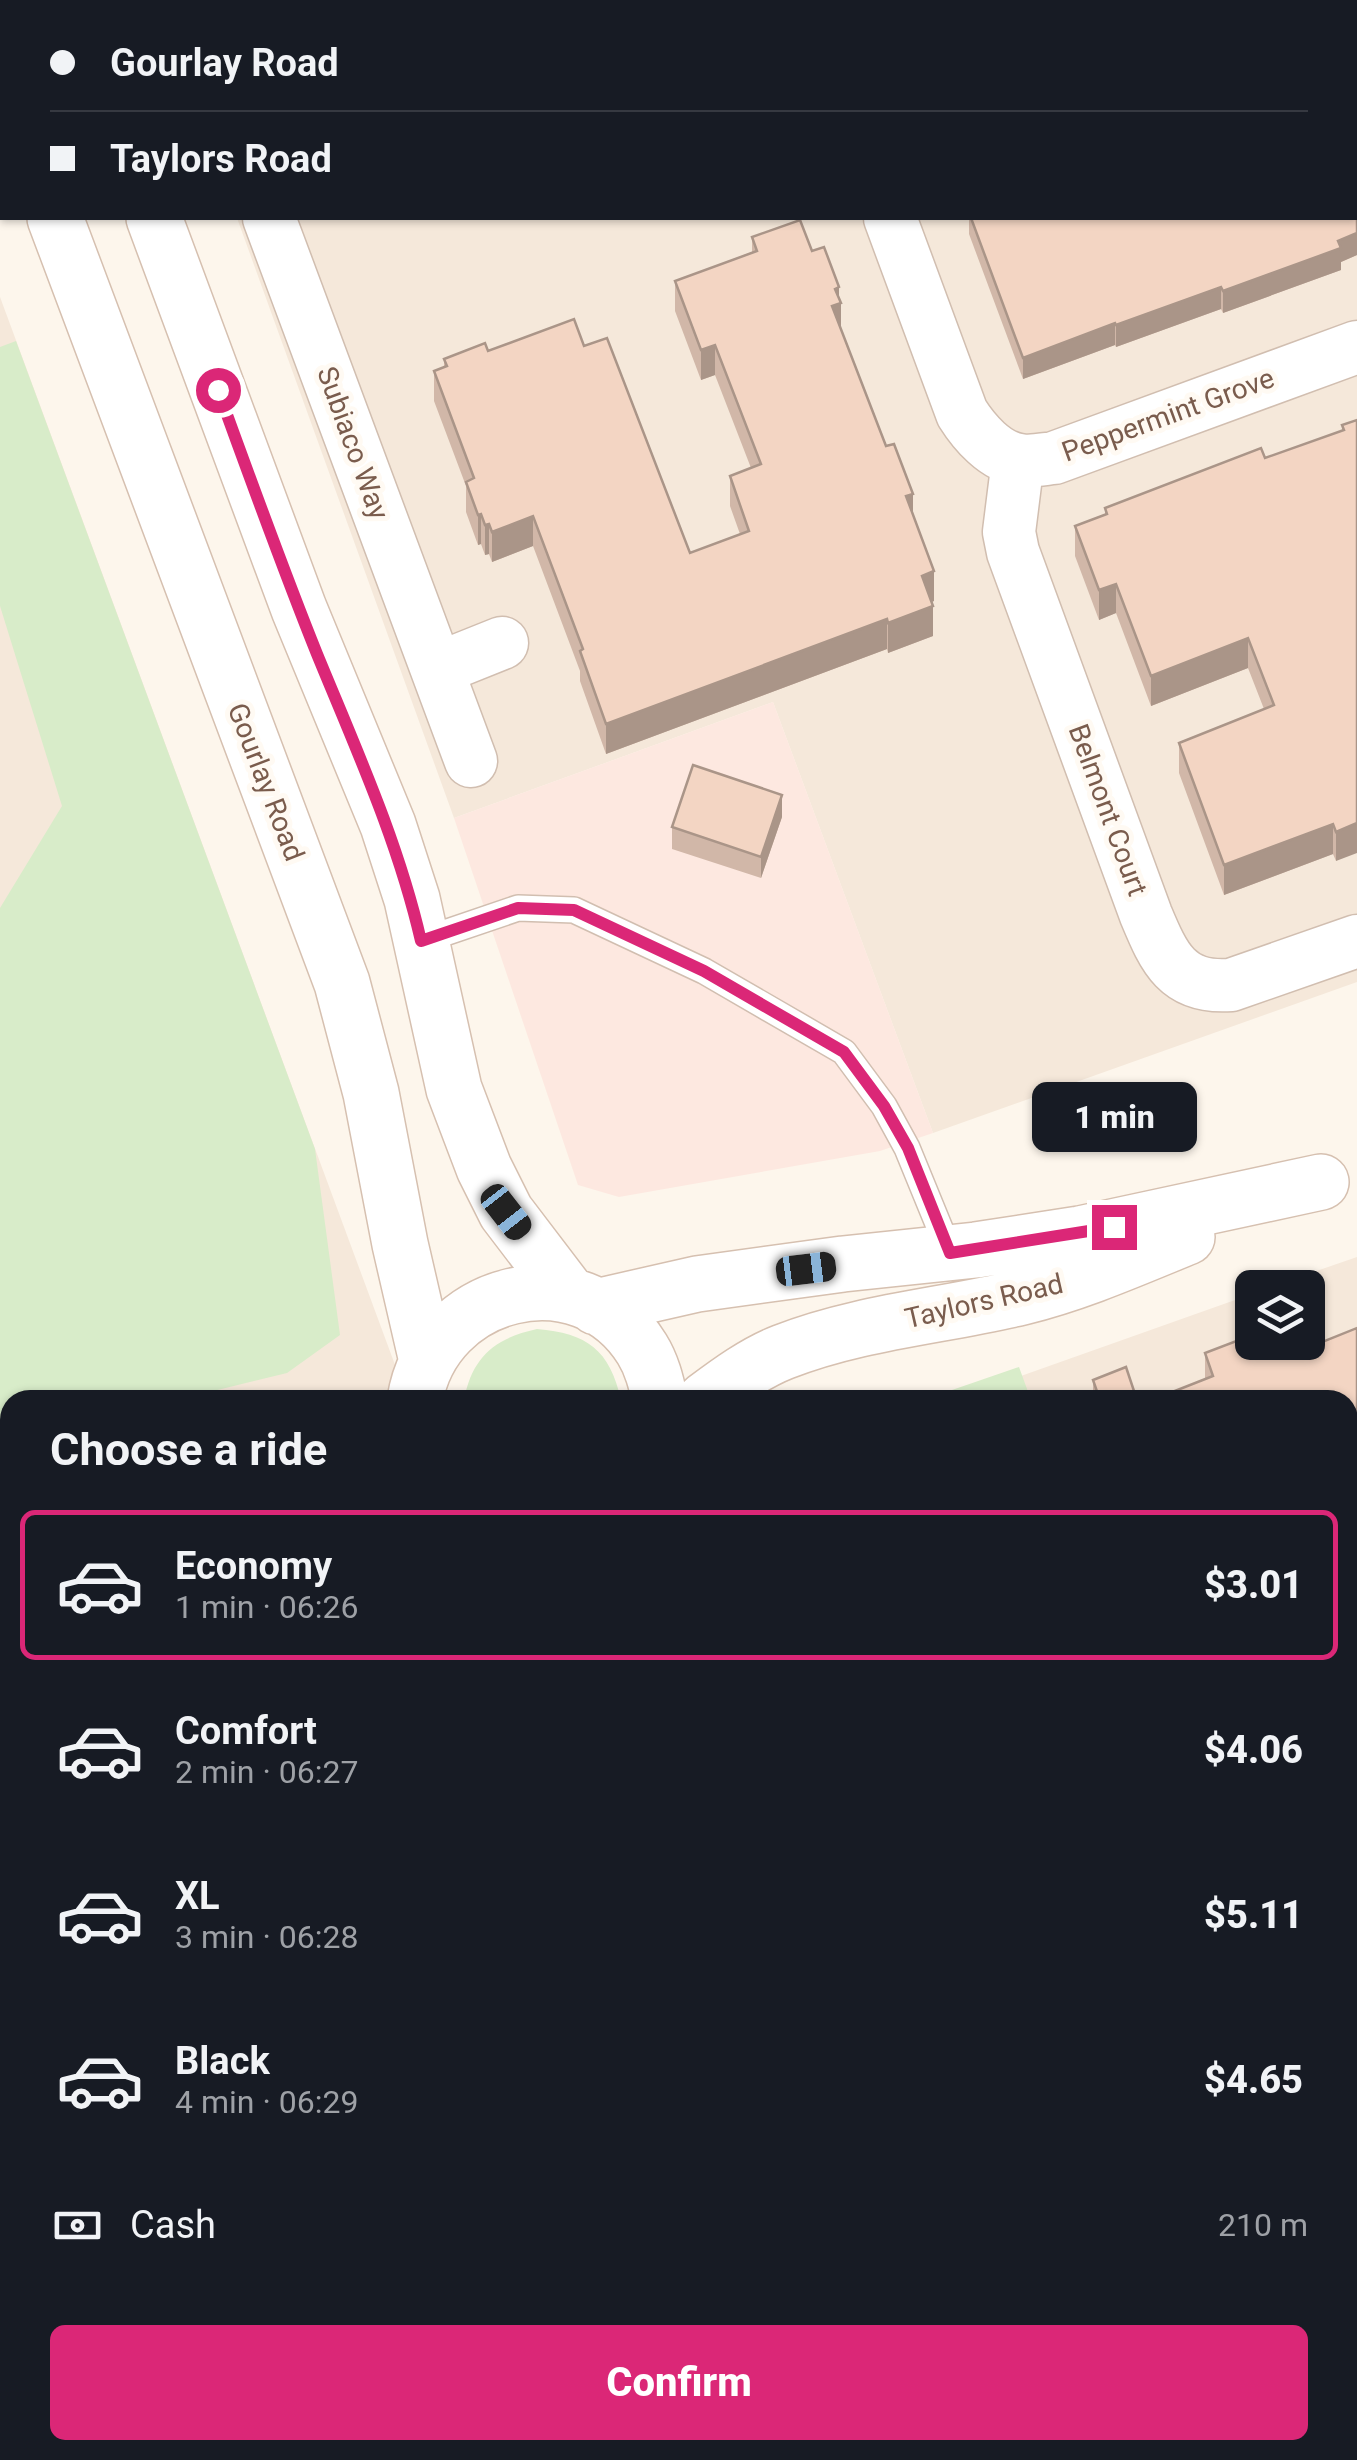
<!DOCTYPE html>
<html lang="en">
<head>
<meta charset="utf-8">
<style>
	body { margin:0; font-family:Roboto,sans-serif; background:#20242c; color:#f1f3f6; height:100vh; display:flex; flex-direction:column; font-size:38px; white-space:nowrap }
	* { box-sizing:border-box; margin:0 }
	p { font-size:32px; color:#9ea1a6 }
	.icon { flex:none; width:55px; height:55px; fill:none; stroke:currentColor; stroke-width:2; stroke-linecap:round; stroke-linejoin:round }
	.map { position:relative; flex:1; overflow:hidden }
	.drawer { position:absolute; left:0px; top:1390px; width:1358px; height:1070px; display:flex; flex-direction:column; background:#171b24; border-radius:30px 30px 0 0; box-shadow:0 2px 8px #0004 }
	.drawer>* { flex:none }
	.guide { position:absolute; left:0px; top:0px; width:1358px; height:220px; box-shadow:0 2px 8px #0004; display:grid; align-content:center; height:220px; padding:0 50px; background:#171b24 }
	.fabs { position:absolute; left:1235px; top:1270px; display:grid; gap:20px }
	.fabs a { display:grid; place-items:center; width:90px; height:90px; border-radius:15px; background:#171b24; box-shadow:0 2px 8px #0004; font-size:50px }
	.end { position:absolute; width:45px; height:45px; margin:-22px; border:12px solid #db2777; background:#fff; box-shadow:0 0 0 5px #fff }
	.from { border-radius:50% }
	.bubble { position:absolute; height:70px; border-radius:15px; background:#171b24; box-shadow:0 2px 8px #0004; font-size:32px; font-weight:800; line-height:70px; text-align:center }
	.car { position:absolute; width:30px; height:60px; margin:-30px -15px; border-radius:12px; box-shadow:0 0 8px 2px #0007; background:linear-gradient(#222 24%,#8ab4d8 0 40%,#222 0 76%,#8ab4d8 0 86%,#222 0) }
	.guide b { display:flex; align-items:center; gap:35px; height:95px; font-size:38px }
	.guide b+b { border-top:2px solid #363941 }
	.guide i { width:25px; height:25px; background:#f1f3f6 }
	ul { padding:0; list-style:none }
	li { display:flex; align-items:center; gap:30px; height:150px; margin:0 20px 15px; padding:0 30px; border:5px solid transparent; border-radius:15px }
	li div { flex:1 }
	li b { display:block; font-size:38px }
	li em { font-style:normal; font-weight:800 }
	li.selected { border-color:#db2777 }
	li>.icon { width:90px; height:90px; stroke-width:1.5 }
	h2 { padding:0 50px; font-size:45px; line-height:120px }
	.pay { display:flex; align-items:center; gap:25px; height:110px; padding:0 50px; font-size:38px }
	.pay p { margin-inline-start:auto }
	.primary-button { display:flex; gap:20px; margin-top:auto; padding:20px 50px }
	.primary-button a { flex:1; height:115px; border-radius:15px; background:#db2777; color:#fff; font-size:40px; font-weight:800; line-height:115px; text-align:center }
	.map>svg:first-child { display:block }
	.residential { fill:#f5e8da }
	.commercial { fill:#fde8e0 }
	.green { fill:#d8ecc9 }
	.water { fill:#bfe3e8; stroke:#a5d3da; stroke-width:2.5 }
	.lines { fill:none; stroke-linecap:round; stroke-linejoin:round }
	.lane-casing { stroke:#d1beb0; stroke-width:28 }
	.street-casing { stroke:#d1beb0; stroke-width:55 }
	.secondary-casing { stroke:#d6c0b0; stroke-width:58 }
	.lane { stroke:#fff; stroke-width:25 }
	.street { stroke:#fff; stroke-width:52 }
	.secondary { stroke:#fff; stroke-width:55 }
	.wall { fill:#d1b7a8 }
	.shaded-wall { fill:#aa9588 }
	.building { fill:#f3d5c3; stroke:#aa9588; stroke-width:2.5 }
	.route { stroke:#db2777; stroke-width:12 }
	.labels { text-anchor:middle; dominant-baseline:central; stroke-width:10; stroke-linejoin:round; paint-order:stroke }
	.street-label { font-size:28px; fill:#7a5c4d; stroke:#fffaf3 }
</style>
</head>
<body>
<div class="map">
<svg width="1357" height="2460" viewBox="0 0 1357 2460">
	<rect width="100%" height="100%" fill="#fdf6ec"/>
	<path class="residential" d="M 158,0 L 1357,0 L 1357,982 L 933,1133 L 773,702 L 454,818 L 237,218 L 1355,218 L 1355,2 L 159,2 Z
		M 0,297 L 408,1400 L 10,1400 L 10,2450 L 1348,2450 L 1348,1400 L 953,1400 L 1252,1294 L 1252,1342 L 1308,1342 L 1308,1288 L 1270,1287 L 1357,1257 L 1357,2460 L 0,2460 Z"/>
	<path class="commercial" d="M 773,702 L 933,1133 L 880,1151 L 619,1197 L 578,1185 L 454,818 Z"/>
	<path class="green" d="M 16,341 L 315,1149 L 340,1335 L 287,1373 L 177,1400 L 10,1400 L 10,1445 L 0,1449 L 0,908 L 62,806 L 0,606 L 0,347 Z
		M 537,1329 C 587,1333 610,1350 621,1400 L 464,1400 C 472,1357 495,1338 537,1329 Z
		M 1019,1367 L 1031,1400 L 923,1400 Z
		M 10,1733 L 10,2450 L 239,2450 L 237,2460 L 0,2460 L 0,1737 Z"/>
	<path class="water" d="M 0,1786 L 10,1788 L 10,2450 L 65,2450 L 57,2460 L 0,2460 Z"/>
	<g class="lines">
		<g class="lane-casing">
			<path id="lane" d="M 421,941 L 518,908 L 574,910 L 704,971 L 844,1052 L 884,1106 L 907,1148 L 950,1253"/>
		</g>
		<g class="street-casing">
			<path id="street" d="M 811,0 L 812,2
				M 200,2 L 200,0
				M 269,218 L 471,761
				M 890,218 L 962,413 C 974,432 995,457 1020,460 C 1031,462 1044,459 1054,458 L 1357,347
				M 1018,460 L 1009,532 L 1013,552 L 1146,915 C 1164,958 1177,989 1231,985 L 1357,941
				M 437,669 L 502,643
				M 1348,1577 L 1357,1574
				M 1348,2189 L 1357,2189
				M 263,2460 L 267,2450"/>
		</g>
		<g class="secondary-casing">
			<path id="secondary" d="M 72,0 L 73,2
				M 0,71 L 2,78
				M 55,218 L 342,983 L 371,1093 L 400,1244 L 427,1361
				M 154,218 L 299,609 L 388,825 L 412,899 L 454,1089 L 484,1168 L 506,1212 L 570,1296
				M 596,1307 L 697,1284 L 843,1264 L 976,1250 L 1080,1234 L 1321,1182
				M 415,1400 C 433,1289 581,1251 642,1349 C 652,1365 656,1382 660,1400
				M 705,1400 C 729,1382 755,1363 783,1352 C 859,1322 943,1316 1022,1297 C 1079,1283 1133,1259 1187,1237
				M 0,1551 L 10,1547
				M 0,1651 L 10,1647
				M 984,2450 L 991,2460
				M 1082,2450 L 1089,2460"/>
		</g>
		<use href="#lane" class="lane"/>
		<use href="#street" class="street"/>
		<use href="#secondary" class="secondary"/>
	</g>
	<path class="wall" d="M 1281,0 L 1357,0 L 1357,255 L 1341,262 L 1341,270 L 1223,313 L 1221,309 L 1116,347 L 1115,345 L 1023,379 L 969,234 L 969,218 L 1355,218 L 1355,2 L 1282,2 Z
		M 752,237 L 812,251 L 839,299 L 841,329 L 913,515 L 934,601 L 931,602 L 933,636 L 888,653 L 887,649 L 606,754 L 580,681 L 580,671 L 533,546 L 492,562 L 489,554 L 485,555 L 481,544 L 478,545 L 466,512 L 466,486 L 434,401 L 434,371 L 444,367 L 444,359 L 488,351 L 584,346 L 690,553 L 740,534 L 730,506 L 730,476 L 751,468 L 715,375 L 701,380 L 675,311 L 675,281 L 752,252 Z
		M 1357,420 L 1336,861 L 1333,854 L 1224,895 L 1179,773 L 1179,743 L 1264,709 L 1248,668 L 1151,706 L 1116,613 L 1099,620 L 1075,556 L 1075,526 L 1105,514 L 1105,508 L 1265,458 L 1342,431 L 1342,425 Z
		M 782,817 L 761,878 L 672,849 L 672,827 Z
		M 1320,1343 L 1348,1400 L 1205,1380 L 1205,1353 Z
		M 1093,1380 L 1137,1400 L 1093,1400 Z
		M 1202,2450 L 1339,2450 L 1311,2460 L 1213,2460 L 1213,2459 L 1206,2460 Z"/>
	<path class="shaded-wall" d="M 1357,233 L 1357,255 L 1341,262 L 1341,270 L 1223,313 L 1223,291 Z
		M 839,287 L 839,304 L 841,303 L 841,333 L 832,306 L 835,289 Z
		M 1221,287 L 1221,309 L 1116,347 L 1116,325 Z
		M 1115,323 L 1115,345 L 1023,379 L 1023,358 Z
		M 715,345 L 715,375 L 701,380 L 701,350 Z
		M 913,494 L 913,524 L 906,496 Z
		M 481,514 L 481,544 L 478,545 L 478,515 Z
		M 533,516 L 533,546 L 492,562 L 492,532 Z
		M 489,524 L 489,554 L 485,555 L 485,525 Z
		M 934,571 L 934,601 L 922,606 L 922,576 Z
		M 1116,584 L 1116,613 L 1099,620 L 1099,590 Z
		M 933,606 L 933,636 L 888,653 L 888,623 Z
		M 887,619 L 887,649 L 606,754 L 606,724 Z
		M 1248,638 L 1248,668 L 1151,706 L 1151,676 Z
		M 782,795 L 782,817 L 761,878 L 761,857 Z
		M 1357,823 L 1357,853 L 1336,861 L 1336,832 Z
		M 1333,824 L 1333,854 L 1224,895 L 1224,865 Z
		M 1357,1452 L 1357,1479 L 1348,1482 L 1348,1456 Z
		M 1357,1788 L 1357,1815 L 1348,1819 L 1348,1791 Z
		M 1357,2032 L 1357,2054 L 1348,2058 L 1348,2036 Z
		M 1357,2421 L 1357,2443 L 1348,2447 L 1348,2425 Z
		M 1206,2450 L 1213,2450 L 1213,2459 L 1206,2460 Z
		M 1279,2450 L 1339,2450 L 1311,2460 L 1252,2460 Z"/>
	<path class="building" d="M 906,0 L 1123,0 L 1124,2 L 907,2 Z
		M 1289,0 L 1357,0 L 1357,233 L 1338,241 L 1341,248 L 1223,291 L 1221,287 L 1116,325 L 1115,323 L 1023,358 L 971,218 L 1355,218 L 1355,2 L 1290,2 Z
		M 800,220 L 812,251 L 824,247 L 839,287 L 835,289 L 841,303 L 832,306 L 886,446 L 894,444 L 913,494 L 906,496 L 934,571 L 922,576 L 933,606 L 888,623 L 887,619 L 606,724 L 580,651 L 583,649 L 533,516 L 492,532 L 489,524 L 485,525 L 481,514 L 478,515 L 466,482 L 474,478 L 434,371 L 447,366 L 444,359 L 485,343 L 488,351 L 574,319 L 584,346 L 607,338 L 690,553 L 749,531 L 730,476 L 761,464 L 715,345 L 701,350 L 675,281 L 757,251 L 752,237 Z
		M 1357,420 L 1357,823 L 1336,832 L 1333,824 L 1224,865 L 1179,743 L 1274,705 L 1248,638 L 1151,676 L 1116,584 L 1099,590 L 1075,526 L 1107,514 L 1105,508 L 1261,448 L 1265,458 L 1344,430 L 1342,425 Z
		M 693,765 L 782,795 L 761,857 L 672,827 Z
		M 1308,1314 L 1320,1343 L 1357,1328 L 1357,1452 L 1348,1456 L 1348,1400 L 1152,1400 L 1213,1376 L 1205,1353 L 1252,1335 L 1252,1342 L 1308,1342 Z
		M 1126,1367 L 1137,1400 L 1100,1400 L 1093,1380 Z
		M 1357,1646 L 1357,1788 L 1348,1791 L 1348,1649 Z
		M 1357,1877 L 1357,2032 L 1348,2036 L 1348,1881 Z
		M 1348,2309 L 1357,2335 L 1357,2422 L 1348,2425 Z
		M 1218,2450 L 1279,2450 L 1252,2460 L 1222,2460 Z"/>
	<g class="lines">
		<path class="route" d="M 218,390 C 250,478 282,567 317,654 C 356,749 398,841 421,941 L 518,908 L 574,910 L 704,971 L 844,1052 L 884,1106 L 908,1148 L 950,1253 L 1114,1227"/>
	</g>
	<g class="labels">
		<g class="street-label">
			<text transform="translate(1168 415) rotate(-20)">Peppermint Grove</text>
			<text transform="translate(353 443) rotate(70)">Subiaco Way</text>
			<text transform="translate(266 782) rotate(69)">Gourlay Road</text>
			<text transform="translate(1108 810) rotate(70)">Belmont Court</text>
			<text transform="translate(984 1301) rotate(-13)">Taylors Road</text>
		</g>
	</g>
</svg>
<div class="fabs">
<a><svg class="icon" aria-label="layers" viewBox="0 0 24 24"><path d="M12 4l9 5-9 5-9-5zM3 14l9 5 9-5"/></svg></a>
</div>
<i class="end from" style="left:218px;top:390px"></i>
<i class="end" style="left:1114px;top:1227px"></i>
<div class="bubble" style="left:1032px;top:1082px;width:165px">1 min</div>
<i class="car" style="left:506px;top:1212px;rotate:142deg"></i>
<i class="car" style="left:806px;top:1269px;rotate:83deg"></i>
<div class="guide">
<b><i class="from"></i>Gourlay Road</b>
<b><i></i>Taylors Road</b>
</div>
<section class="drawer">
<h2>Choose a ride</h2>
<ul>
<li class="selected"><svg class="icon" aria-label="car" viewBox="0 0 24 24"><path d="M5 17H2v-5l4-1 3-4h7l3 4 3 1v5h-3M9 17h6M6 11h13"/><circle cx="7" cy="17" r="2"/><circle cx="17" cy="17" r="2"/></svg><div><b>Economy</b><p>1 min · 06:26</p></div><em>$3.01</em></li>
<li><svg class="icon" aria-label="car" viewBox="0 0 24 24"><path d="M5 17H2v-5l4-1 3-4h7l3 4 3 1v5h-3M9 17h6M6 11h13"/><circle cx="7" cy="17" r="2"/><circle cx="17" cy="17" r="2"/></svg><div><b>Comfort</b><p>2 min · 06:27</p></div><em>$4.06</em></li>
<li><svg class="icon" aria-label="car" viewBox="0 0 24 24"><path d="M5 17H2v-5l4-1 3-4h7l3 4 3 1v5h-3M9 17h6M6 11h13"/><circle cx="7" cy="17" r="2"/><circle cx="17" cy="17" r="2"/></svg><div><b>XL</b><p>3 min · 06:28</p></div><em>$5.11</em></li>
<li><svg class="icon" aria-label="car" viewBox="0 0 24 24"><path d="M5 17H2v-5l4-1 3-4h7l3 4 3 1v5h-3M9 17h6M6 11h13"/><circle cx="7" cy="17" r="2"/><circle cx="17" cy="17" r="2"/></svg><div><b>Black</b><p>4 min · 06:29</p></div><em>$4.65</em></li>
</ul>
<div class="pay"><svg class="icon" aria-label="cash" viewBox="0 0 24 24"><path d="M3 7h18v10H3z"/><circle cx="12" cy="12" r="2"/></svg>Cash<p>210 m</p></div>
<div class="primary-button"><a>Confirm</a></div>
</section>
</div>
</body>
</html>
